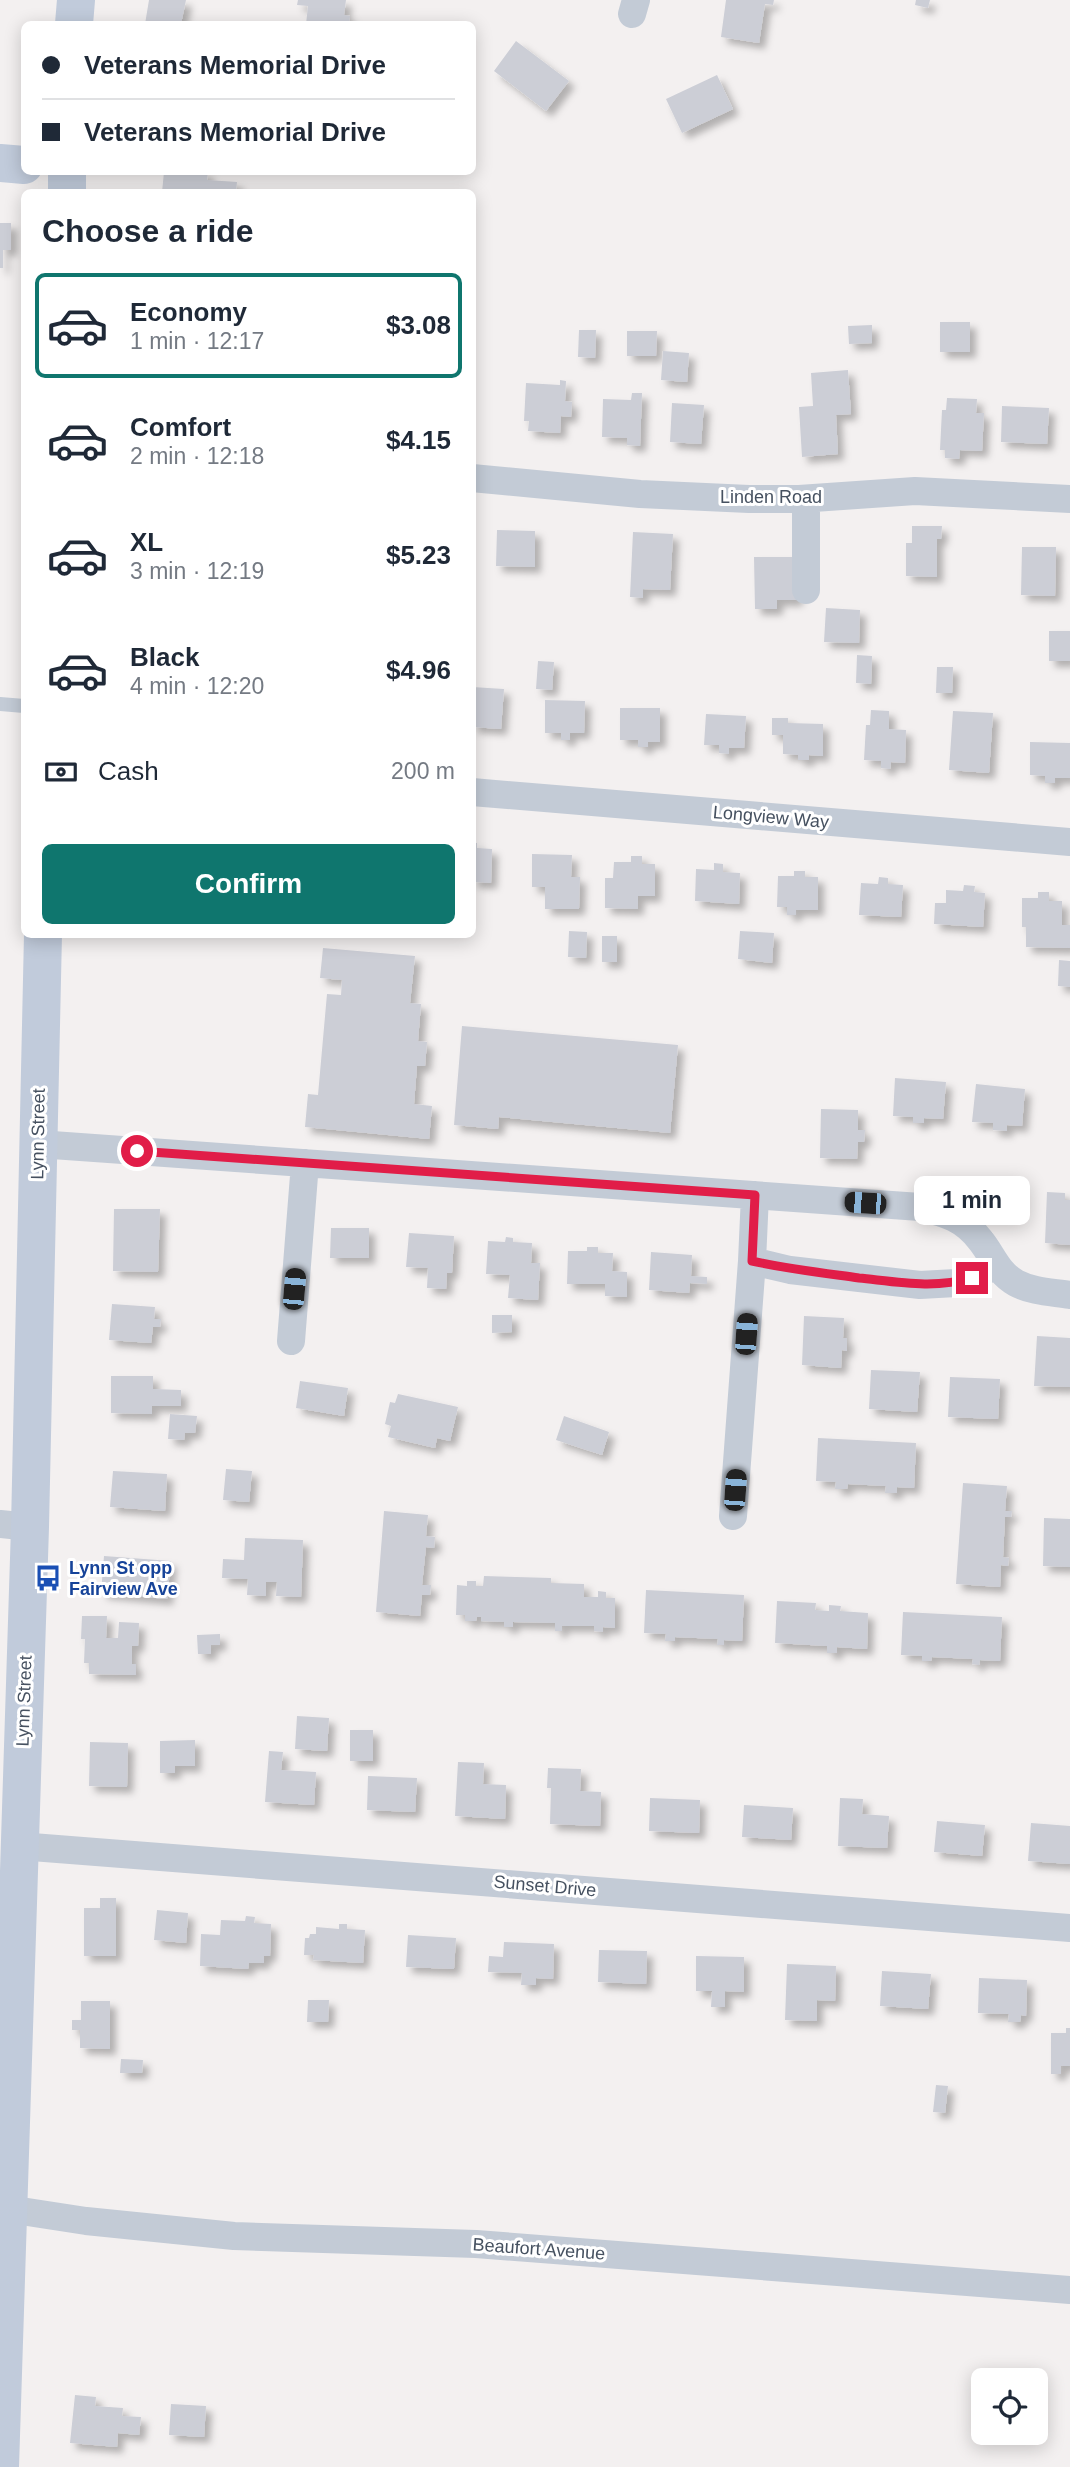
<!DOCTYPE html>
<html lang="en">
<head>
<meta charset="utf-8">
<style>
	body { margin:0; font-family:Helvetica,sans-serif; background:#f6f6f7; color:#1f2937; height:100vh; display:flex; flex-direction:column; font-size:26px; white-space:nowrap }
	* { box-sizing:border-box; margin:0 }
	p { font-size:23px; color:#747a83 }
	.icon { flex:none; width:38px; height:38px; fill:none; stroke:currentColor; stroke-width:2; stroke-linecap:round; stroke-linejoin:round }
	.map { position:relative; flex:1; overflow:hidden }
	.details { position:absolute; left:21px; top:189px; width:455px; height:749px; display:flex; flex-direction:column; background:#fff; border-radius:10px; box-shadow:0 4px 18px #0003 }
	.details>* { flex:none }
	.banner { position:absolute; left:21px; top:21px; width:455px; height:154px; border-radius:10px; box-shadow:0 4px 18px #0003; display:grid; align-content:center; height:154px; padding:0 21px; background:#fff }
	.fabs { position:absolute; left:971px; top:2368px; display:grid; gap:14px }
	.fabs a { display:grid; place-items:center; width:77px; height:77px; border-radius:10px; background:#fff; box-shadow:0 4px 18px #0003; font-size:35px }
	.end { position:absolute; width:32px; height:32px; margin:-16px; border:9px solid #e11d48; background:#fff; box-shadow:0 0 0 4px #fff }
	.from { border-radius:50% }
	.bubble { position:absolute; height:49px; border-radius:10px; background:#fff; box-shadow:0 4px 18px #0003; font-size:23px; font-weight:700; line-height:49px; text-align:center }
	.car { position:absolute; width:21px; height:42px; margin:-21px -10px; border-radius:9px; box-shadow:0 0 5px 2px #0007; background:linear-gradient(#222 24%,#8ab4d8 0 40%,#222 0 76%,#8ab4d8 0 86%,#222 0) }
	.banner b { display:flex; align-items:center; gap:24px; height:66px; font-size:26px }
	.banner b+b { border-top:2px solid #e0e1e3 }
	.banner i { width:18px; height:18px; background:#1f2937 }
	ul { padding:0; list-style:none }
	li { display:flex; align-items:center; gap:21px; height:105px; margin:0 14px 10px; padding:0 7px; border:4px solid transparent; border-radius:10px }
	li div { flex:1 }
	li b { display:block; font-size:26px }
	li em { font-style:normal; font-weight:700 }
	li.on { border-color:#0f766e }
	li>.icon { width:63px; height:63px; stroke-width:1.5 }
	h2 { padding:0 21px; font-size:32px; line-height:84px }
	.pay { display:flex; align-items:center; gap:18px; height:77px; padding:0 21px; font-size:26px }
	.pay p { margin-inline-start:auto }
	.cta { display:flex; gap:14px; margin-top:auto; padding:14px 21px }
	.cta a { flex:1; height:80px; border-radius:10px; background:#0f766e; color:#fff; font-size:28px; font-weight:700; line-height:80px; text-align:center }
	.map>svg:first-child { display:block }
	.building { fill:#ccced6; filter:url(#shadow) }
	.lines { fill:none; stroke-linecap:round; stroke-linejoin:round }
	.lane { stroke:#c3cbd6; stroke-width:14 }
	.street { stroke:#c3cbd6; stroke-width:28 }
	.secondary { stroke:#c1cbdb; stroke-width:38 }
	.route { stroke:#e11d48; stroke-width:9 }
	.labels { text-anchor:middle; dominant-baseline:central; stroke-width:6; stroke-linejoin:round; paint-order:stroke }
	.street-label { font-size:18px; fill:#465160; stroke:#fff }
	.transit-label { font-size:18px; font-weight:bold; fill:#164399; stroke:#fff; text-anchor:start }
</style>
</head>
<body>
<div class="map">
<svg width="1070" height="2467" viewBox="0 0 1070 2467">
	<defs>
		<filter id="shadow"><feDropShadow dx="6" dy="6" stdDeviation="3.5" flood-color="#0004"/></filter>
	</defs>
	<rect width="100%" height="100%" fill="#f3f0f0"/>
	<path class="building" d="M 149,0 L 186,0 L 181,24 L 145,24 Z
		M 298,0 L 346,0 L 344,15 L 350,16 L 349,24 L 306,24 L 308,6 L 297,5 Z
		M 726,0 L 774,0 L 773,5 L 765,4 L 759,43 L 721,37 Z
		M 916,0 L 930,0 L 928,8 L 915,5 Z
		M 516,41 L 569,81 L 546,111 L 494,71 Z
		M 717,75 L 733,109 L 682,133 L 666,99 Z
		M 164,172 L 208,172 L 207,180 L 237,182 L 236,192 L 162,192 Z
		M 0,223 L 11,223 L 11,250 L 3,250 L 3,268 L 0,268 Z
		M 940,322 L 970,322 L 970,352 L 940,352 Z
		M 872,325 L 872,343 L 849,344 L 848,326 Z
		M 579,330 L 596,330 L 595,358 L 578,357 Z
		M 627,331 L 657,331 L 656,356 L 627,356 Z
		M 663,351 L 689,353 L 687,382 L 661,380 Z
		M 848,370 L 851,414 L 836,415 L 838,454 L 802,457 L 799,407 L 813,406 L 811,373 Z
		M 560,380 L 566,381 L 565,401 L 572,402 L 571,417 L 561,416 L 560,433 L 528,431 L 529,421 L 524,421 L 526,383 L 560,385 Z
		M 632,393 L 642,393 L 640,446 L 627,445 L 627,438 L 602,437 L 603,399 L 631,400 Z
		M 947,398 L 977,399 L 976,413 L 984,413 L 982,451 L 960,450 L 959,459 L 945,458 L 945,450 L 940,450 L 942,410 L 946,410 Z
		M 672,403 L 704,405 L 701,444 L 670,442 Z
		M 1002,406 L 1049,408 L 1047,444 L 1001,442 Z
		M 912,526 L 942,526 L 941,539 L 937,539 L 937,577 L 906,576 L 906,543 L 912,543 Z
		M 497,530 L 535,531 L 535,567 L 496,566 Z
		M 633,532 L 673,534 L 670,590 L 643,589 L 643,598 L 630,597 Z
		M 1022,547 L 1056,547 L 1055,596 L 1021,595 Z
		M 754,557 L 797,557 L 797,600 L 777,600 L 777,609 L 755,609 Z
		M 826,608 L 860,610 L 859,643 L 824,642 Z
		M 1049,631 L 1070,631 L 1070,661 L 1049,661 Z
		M 857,655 L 872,656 L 871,684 L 856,683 Z
		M 538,661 L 554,662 L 552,690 L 536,689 Z
		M 937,667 L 953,667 L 952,693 L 936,693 Z
		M 472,687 L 504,689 L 501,729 L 472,727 Z
		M 545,700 L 585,701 L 584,733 L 570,733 L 570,740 L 561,740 L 561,733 L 545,733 Z
		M 620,708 L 660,708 L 660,742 L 648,742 L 648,747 L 638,747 L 638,740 L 620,740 Z
		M 871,710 L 889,711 L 889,729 L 906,730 L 905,763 L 891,762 L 890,769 L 881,768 L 881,761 L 864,760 L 866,725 L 870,725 Z
		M 953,711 L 993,713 L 989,773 L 949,770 Z
		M 706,714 L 746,716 L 744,748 L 729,748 L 729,754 L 719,753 L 719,745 L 704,745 Z
		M 772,718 L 788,718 L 788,723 L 823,724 L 823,756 L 809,755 L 809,760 L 798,760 L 798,755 L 783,754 L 783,735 L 772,735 Z
		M 1030,742 L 1070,743 L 1070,778 L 1055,778 L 1055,783 L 1045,783 L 1045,776 L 1030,775 Z
		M 472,843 L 477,843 L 477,848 L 492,849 L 491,883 L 472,882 Z
		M 532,854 L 572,855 L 571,877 L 580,877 L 579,909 L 545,909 L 545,887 L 532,887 Z
		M 631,856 L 642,856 L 642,864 L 655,864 L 655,896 L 638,896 L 638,909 L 605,908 L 605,878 L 613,878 L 614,862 L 631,862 Z
		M 714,863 L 723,864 L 723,872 L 740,873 L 739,904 L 695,901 L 696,869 L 714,870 Z
		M 794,871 L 805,871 L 805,877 L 818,877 L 818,910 L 796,910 L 796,915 L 787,915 L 787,907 L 777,907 L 778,876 L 794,876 Z
		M 879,877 L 888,878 L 888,884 L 903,885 L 901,917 L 859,915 L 861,883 L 878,884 Z
		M 964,885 L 975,886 L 974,892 L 985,893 L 983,927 L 934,924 L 935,903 L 946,903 L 946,890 L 963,891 Z
		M 1038,892 L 1049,892 L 1049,901 L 1062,901 L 1062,925 L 1070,925 L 1070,948 L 1026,947 L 1026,927 L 1022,927 L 1022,898 L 1038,898 Z
		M 569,931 L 587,932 L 586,958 L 568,957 Z
		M 740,931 L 774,933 L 772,963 L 738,959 Z
		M 602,936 L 617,936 L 617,962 L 602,962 Z
		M 323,948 L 415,956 L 410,1003 L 421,1004 L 418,1041 L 427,1042 L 425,1066 L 417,1066 L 414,1104 L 432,1106 L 429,1139 L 305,1127 L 308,1094 L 318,1095 L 327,994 L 341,995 L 342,980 L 320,978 Z
		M 1059,960 L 1070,961 L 1070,987 L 1058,986 Z
		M 462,1026 L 678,1045 L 670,1133 L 499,1117 L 498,1129 L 454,1125 Z
		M 895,1078 L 946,1082 L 943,1119 L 924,1118 L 924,1123 L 913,1123 L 913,1117 L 893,1116 Z
		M 976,1084 L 1025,1089 L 1022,1126 L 1007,1125 L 1007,1131 L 993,1130 L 993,1123 L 972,1122 Z
		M 821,1109 L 858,1110 L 858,1130 L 865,1130 L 864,1142 L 858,1142 L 857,1159 L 820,1158 Z
		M 1047,1192 L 1065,1193 L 1065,1200 L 1070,1200 L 1070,1245 L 1045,1243 Z
		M 114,1209 L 160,1209 L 158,1272 L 113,1271 Z
		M 331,1228 L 369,1228 L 369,1258 L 330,1258 Z
		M 409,1233 L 454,1236 L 452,1273 L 447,1273 L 446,1289 L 427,1288 L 428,1268 L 406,1267 Z
		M 506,1237 L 513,1238 L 513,1242 L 532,1243 L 531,1263 L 540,1263 L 538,1300 L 508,1298 L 510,1275 L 486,1274 L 488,1241 L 505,1242 Z
		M 587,1247 L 598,1247 L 598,1253 L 613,1253 L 612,1271 L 627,1272 L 627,1297 L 605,1296 L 605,1284 L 567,1284 L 568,1251 L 587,1251 Z
		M 651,1252 L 692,1255 L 691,1276 L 707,1277 L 707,1284 L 690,1283 L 689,1293 L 649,1290 Z
		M 112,1304 L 155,1307 L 154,1319 L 161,1319 L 160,1327 L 153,1327 L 151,1343 L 109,1340 Z
		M 492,1315 L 512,1315 L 512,1332 L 492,1333 Z
		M 804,1316 L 844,1318 L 843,1338 L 847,1338 L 847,1351 L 842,1350 L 841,1368 L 802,1365 Z
		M 1037,1336 L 1070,1338 L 1070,1387 L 1034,1386 Z
		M 871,1370 L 920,1372 L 917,1412 L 869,1409 Z
		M 111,1376 L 153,1376 L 153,1389 L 181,1390 L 181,1406 L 152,1406 L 152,1414 L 111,1413 Z
		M 950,1377 L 1000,1379 L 998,1419 L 948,1417 Z
		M 300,1381 L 348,1388 L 344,1416 L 296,1408 Z
		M 398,1394 L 458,1407 L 450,1441 L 437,1438 L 435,1448 L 388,1437 L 391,1426 L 385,1424 L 390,1402 L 395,1403 Z
		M 170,1414 L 197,1416 L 195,1433 L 185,1433 L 184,1440 L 168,1439 Z
		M 564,1416 L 609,1432 L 602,1455 L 556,1440 Z
		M 818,1438 L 916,1443 L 914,1488 L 897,1487 L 897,1493 L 885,1493 L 886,1486 L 848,1484 L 847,1489 L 835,1489 L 836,1482 L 816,1481 Z
		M 226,1469 L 252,1471 L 249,1502 L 223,1500 Z
		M 113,1471 L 167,1474 L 165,1511 L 110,1507 Z
		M 963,1483 L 1007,1486 L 1005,1511 L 1012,1511 L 1011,1517 L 1005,1517 L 1003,1557 L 1009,1558 L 1008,1566 L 1001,1565 L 1000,1587 L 956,1584 Z
		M 384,1511 L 428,1515 L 426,1536 L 435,1537 L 434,1548 L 426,1547 L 422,1585 L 431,1585 L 430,1595 L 422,1595 L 420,1616 L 376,1612 Z
		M 1044,1518 L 1070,1519 L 1070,1567 L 1043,1566 Z
		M 245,1538 L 303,1540 L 301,1597 L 276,1596 L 277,1582 L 266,1582 L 266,1596 L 247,1595 L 248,1579 L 222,1578 L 223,1559 L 244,1560 Z
		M 104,1556 L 171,1561 L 167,1599 L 101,1593 Z
		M 484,1576 L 551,1578 L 551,1583 L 584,1584 L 584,1597 L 598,1597 L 598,1591 L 606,1592 L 606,1598 L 615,1598 L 615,1628 L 603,1627 L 603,1632 L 594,1631 L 594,1626 L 562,1626 L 562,1631 L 555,1631 L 555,1623 L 513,1622 L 513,1627 L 504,1627 L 504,1622 L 481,1621 L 481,1617 L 477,1617 L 476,1621 L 465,1621 L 465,1615 L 456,1615 L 457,1585 L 467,1586 L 467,1581 L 476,1581 L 476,1586 L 483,1586 Z
		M 646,1590 L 744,1595 L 742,1641 L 724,1640 L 724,1645 L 717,1645 L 718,1639 L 675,1637 L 675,1641 L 665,1641 L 666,1634 L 644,1633 Z
		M 777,1601 L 816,1603 L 815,1610 L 829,1611 L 829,1605 L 841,1606 L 840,1611 L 868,1613 L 867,1649 L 837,1647 L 837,1653 L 827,1653 L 827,1646 L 775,1643 Z
		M 903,1612 L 1002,1617 L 1000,1661 L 980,1660 L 979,1665 L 972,1664 L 973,1659 L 932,1657 L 931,1661 L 922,1661 L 922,1656 L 901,1655 Z
		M 82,1616 L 107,1616 L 106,1638 L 118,1638 L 119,1622 L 139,1623 L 138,1646 L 132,1646 L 132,1664 L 136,1664 L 136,1675 L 89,1674 L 89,1663 L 84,1663 L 85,1639 L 81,1639 Z
		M 220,1634 L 220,1645 L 211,1645 L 211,1654 L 198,1654 L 197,1635 Z
		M 297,1716 L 329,1718 L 327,1751 L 295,1749 Z
		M 350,1730 L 373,1730 L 373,1761 L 350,1761 Z
		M 195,1740 L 195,1766 L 175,1766 L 175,1773 L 160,1773 L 160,1741 Z
		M 90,1742 L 128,1743 L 127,1787 L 89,1786 Z
		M 269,1751 L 283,1752 L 281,1770 L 316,1772 L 314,1805 L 265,1802 Z
		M 458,1762 L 484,1763 L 483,1784 L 506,1785 L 505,1819 L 455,1816 Z
		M 548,1768 L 581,1769 L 580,1791 L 601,1792 L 600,1826 L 550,1824 L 551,1788 L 547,1788 Z
		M 368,1776 L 417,1778 L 415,1812 L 367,1810 Z
		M 650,1798 L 700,1800 L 699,1833 L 649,1831 Z
		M 840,1798 L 863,1799 L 862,1814 L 889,1816 L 887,1848 L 838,1846 Z
		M 744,1805 L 793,1808 L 791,1840 L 742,1837 Z
		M 937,1821 L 985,1825 L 982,1856 L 934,1852 Z
		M 1031,1823 L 1070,1826 L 1070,1864 L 1028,1861 Z
		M 100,1898 L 116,1898 L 116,1956 L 84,1956 L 84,1908 L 100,1908 Z
		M 157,1910 L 188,1913 L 186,1943 L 154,1940 Z
		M 246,1916 L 255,1917 L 254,1923 L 271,1924 L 270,1956 L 264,1956 L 264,1963 L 249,1963 L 248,1969 L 200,1966 L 201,1934 L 220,1935 L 221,1920 L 245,1921 Z
		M 339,1924 L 347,1924 L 347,1929 L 365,1930 L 363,1963 L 313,1960 L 314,1955 L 304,1955 L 305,1938 L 309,1938 L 310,1934 L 316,1934 L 316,1927 L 339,1929 Z
		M 408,1935 L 456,1938 L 454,1969 L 406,1967 Z
		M 504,1942 L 554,1944 L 553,1979 L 536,1978 L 536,1985 L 521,1985 L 522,1973 L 488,1972 L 489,1956 L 503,1957 Z
		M 599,1950 L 647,1951 L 646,1984 L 598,1982 Z
		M 696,1956 L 744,1957 L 744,1992 L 725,1991 L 725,2007 L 711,2007 L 712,1991 L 696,1991 Z
		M 787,1964 L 836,1966 L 835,2001 L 817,2000 L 817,2021 L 785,2020 Z
		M 882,1971 L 931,1974 L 928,2009 L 880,2006 Z
		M 979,1978 L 1027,1980 L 1026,2016 L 1021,2015 L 1020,2022 L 1008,2022 L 1009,2014 L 978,2013 Z
		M 308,2000 L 329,2000 L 328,2022 L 307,2022 Z
		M 81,2001 L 110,2001 L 110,2049 L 80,2048 L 80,2030 L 72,2030 L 72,2020 L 81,2020 Z
		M 1066,2028 L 1070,2028 L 1070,2066 L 1061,2066 L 1061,2074 L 1051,2074 L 1051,2033 L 1066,2033 Z
		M 121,2059 L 143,2060 L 142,2073 L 120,2073 Z
		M 936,2085 L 948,2086 L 945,2113 L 933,2112 Z
		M 75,2395 L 96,2397 L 95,2406 L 123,2408 L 122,2416 L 141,2417 L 139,2435 L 118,2433 L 117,2447 L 70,2443 Z
		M 171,2404 L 206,2406 L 204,2437 L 169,2435 Z"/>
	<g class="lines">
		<path class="lane" d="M 0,704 L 24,706"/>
		<path class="street" d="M 632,14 L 636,0
			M 472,478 L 640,494 L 749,499 L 799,499 L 915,491 L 1070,499
			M 806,499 L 806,590
			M 472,792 L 1070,842
			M 38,1144 L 920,1207 C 946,1213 965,1219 981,1241 C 993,1256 998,1273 1016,1283 C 1033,1292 1052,1292 1070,1295
			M 755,1195 L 752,1261 L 790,1270 L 920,1285 L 956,1283 L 972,1278 L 995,1265
			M 291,1341 L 305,1163
			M 733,1516 L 752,1261
			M 0,1524 L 30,1527
			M 19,1846 L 1070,1928
			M 8,2209 L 86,2221 L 234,2236 L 476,2244 L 1070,2290"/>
		<path class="secondary" d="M 74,24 L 76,0
			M 0,163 L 24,165
			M 67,192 L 67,172
			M 0,2467 L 30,1527 L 43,934"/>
	</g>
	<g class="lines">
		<path class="route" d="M 137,1151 L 755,1195 L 752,1261 C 788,1269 823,1273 859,1278 C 898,1282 934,1289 972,1278"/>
	</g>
	<defs>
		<g id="bus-bare" transform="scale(2.1)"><path d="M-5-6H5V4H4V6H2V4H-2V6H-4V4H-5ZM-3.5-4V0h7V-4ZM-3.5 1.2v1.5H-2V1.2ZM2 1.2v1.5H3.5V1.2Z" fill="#1a4fb4" stroke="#fff" stroke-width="2.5" paint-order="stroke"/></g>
	</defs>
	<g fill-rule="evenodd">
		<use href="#bus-bare" x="48" y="1578"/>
	</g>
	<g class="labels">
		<g class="street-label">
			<text x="771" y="497">Linden Road</text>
			<text transform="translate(771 817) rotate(5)">Longview Way</text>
			<text transform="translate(38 1134) rotate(-89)">Lynn Street</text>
			<text transform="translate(24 1701) rotate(-88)">Lynn Street</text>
			<text transform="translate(545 1886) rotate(5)">Sunset Drive</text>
			<text transform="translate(539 2249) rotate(4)">Beaufort Avenue</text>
		</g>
		<g class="transit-label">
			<text x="69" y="1568">Lynn St opp<tspan x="69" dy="21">Fairview Ave</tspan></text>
		</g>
	</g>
</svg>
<div class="fabs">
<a><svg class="icon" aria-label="locate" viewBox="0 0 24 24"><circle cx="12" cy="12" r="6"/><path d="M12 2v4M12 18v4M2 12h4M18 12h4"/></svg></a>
</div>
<i class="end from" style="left:137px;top:1151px"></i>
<i class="end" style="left:972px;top:1278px"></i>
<div class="bubble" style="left:914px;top:1176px;width:116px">1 min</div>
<i class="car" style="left:865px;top:1203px;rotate:274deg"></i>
<i class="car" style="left:294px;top:1289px;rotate:5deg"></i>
<i class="car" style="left:746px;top:1334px;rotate:4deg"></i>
<i class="car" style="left:735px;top:1490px;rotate:4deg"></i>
<div class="banner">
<b><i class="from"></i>Veterans Memorial Drive</b>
<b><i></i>Veterans Memorial Drive</b>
</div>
<section class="details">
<h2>Choose a ride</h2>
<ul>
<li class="on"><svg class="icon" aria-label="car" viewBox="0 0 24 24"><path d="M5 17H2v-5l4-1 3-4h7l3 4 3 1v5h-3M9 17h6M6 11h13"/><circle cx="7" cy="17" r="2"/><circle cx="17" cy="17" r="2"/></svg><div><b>Economy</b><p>1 min · 12:17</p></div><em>$3.08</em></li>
<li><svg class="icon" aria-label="car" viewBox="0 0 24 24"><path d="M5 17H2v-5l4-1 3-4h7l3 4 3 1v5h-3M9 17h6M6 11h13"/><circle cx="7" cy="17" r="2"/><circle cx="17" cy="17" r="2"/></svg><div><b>Comfort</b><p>2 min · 12:18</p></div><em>$4.15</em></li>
<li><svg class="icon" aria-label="car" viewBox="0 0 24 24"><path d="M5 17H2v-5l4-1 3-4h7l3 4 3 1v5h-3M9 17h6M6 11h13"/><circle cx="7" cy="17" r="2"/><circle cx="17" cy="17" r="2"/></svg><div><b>XL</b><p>3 min · 12:19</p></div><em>$5.23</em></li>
<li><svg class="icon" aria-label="car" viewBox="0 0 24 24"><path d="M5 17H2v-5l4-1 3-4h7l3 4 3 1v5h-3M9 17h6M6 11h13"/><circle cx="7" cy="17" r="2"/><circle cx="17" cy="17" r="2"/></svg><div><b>Black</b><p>4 min · 12:20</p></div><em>$4.96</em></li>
</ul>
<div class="pay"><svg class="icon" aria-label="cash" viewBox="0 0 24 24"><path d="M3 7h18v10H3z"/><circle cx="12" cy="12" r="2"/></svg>Cash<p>200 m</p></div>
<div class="cta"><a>Confirm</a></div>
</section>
</div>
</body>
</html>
